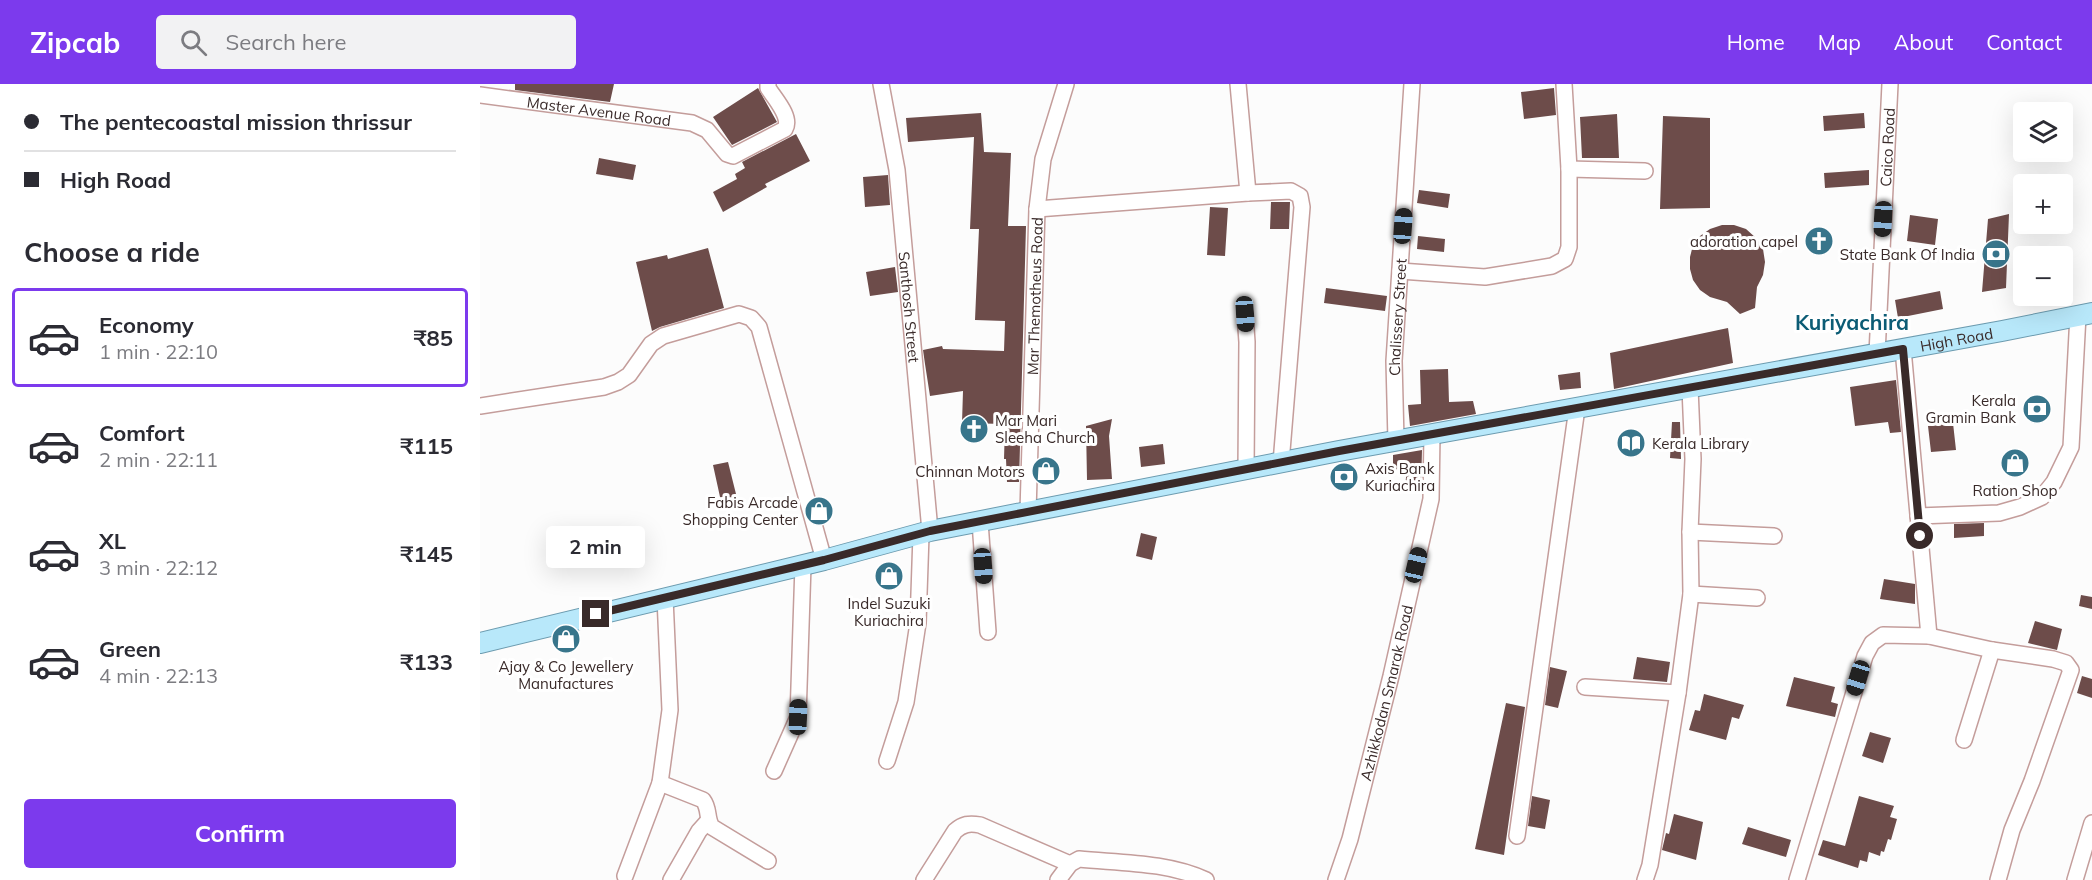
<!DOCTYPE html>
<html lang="en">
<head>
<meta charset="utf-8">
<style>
	body { margin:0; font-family:Mulish,sans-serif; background:#f2f2f3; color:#2b2b33; height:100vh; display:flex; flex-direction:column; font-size:22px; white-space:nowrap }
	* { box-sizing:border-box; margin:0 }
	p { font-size:20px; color:#7c7c81 }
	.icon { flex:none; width:33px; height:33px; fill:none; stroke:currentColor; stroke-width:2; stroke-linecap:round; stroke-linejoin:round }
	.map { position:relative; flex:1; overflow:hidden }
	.side { display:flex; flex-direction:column; background:#fff; width:480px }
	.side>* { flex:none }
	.banner { display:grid; align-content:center; height:132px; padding:0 24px; background:#fff }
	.buttons { position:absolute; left:1533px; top:18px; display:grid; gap:12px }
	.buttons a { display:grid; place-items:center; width:60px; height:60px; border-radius:6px; background:#fff; box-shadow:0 6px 24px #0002; font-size:30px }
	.end { position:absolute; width:27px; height:27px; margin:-14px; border:8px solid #392a29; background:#fff; box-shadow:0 0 0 3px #fff }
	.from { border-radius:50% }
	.bubble { position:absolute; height:42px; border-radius:6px; background:#fff; box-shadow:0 6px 24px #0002; font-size:20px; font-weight:700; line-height:42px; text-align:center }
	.car { position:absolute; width:18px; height:36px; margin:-18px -9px; border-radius:8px; box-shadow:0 0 4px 2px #0007; background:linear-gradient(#222 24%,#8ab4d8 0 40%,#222 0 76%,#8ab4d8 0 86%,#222 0) }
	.banner b { display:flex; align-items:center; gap:21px; height:57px; font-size:22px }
	.banner b+b { border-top:2px solid #e1e1e2 }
	.banner i { width:15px; height:15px; background:#2b2b33 }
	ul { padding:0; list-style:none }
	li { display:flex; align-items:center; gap:18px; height:99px; margin:0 12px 9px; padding:0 12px; border:3px solid transparent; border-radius:6px }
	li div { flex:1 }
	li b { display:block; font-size:22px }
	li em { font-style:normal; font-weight:700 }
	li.current { border-color:#7c3aed }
	li>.icon { width:54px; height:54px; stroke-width:1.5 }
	h2 { padding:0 24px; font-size:27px; line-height:72px }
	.button { display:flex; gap:12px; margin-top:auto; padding:12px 24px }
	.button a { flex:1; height:69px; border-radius:6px; background:#7c3aed; color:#fff; font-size:24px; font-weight:700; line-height:69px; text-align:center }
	header { display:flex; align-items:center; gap:36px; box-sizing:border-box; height:84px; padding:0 30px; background:#7c3aed; color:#fff }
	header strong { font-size:28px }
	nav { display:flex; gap:33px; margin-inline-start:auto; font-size:21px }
	.search { width:420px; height:54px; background:#f2f2f3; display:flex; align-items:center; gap:15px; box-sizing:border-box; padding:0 21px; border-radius:6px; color:#7c7c81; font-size:22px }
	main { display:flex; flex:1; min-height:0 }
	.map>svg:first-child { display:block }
	.building { fill:#6d4c4a }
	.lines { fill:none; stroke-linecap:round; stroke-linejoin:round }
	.minor-casing { stroke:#c49d9b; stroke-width:18 }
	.major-casing { stroke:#6c9baf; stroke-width:22 }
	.minor { stroke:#fff; stroke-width:15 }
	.major { stroke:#b8e8fa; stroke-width:20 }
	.route { stroke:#392a29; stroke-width:8 }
	.labels { text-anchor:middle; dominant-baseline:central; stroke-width:6; stroke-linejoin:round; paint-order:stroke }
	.street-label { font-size:15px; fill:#392a29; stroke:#fff }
	.poi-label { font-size:15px; fill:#392a29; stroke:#fff; text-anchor:end }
	.district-label { font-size:21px; font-weight:bold; fill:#0c5c75; stroke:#fff }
</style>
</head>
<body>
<header>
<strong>Zipcab</strong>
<div class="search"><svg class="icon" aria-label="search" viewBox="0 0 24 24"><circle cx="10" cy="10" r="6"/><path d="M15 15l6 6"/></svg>Search here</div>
<nav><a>Home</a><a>Map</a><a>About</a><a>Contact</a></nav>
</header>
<main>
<section class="side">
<div class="banner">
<b><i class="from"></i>The pentecoastal mission thrissur</b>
<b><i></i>High Road</b>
</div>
<h2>Choose a ride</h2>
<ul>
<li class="current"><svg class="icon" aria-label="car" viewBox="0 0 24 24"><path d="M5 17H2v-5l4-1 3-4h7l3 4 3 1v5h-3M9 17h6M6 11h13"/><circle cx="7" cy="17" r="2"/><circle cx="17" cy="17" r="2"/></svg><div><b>Economy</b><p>1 min · 22:10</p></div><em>₹85</em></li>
<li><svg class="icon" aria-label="car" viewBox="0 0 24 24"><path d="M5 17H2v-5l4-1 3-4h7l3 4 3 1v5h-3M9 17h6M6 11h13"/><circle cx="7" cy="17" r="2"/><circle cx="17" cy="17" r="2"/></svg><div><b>Comfort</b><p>2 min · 22:11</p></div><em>₹115</em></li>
<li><svg class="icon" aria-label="car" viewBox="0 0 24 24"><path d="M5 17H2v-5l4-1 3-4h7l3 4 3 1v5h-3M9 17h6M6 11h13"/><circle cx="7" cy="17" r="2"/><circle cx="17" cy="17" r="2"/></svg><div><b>XL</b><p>3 min · 22:12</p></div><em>₹145</em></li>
<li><svg class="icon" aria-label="car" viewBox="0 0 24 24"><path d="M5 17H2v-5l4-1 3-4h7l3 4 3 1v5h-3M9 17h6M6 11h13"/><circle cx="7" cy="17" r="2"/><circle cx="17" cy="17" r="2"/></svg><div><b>Green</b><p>4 min · 22:13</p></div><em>₹133</em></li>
</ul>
<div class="button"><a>Confirm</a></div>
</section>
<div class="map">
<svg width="1612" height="796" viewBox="0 0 1612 796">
	<rect width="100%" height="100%" fill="#fcfcfc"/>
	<path class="building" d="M 35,0 L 134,0 L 130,18 L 35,6 Z
		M 278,4 L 297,38 L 252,61 L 233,33 Z
		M 1074,4 L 1076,31 L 1044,35 L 1041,8 Z
		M 501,29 L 504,68 L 531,69 L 528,142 L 546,142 L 539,398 L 527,398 L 526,375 L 524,375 L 525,340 L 482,339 L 483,307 L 450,312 L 445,280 L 443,266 L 462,262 L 463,265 L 524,267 L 525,237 L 495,236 L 499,145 L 490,145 L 494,53 L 428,58 L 426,34 Z
		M 1384,29 L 1385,44 L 1344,47 L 1343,32 Z
		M 1137,30 L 1139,74 L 1102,74 L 1100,33 Z
		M 1183,32 L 1230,34 L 1230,124 L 1180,125 Z
		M 316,50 L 330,77 L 285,100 L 287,103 L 243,128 L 233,108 L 257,95 L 255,90 L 265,84 L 262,78 Z
		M 119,74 L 156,81 L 153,96 L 116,90 Z
		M 1389,86 L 1389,101 L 1345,104 L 1344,89 Z
		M 408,91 L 410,121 L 385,123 L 383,93 Z
		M 939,106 L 970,110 L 968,124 L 937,119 Z
		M 791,118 L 810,118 L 809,145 L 790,145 Z
		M 730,123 L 748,124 L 745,172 L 727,171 Z
		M 1529,130 L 1526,204 L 1502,208 L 1508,135 Z
		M 1430,131 L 1458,135 L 1455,161 L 1427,157 Z
		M 1242,141 L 1254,141 L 1266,145 L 1276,154 L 1283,165 L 1285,178 L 1283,191 L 1277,203 L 1275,224 L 1260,230 L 1247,218 L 1230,213 L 1220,206 L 1213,196 L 1210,185 L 1210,173 L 1213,161 L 1220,152 L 1230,145 Z
		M1325 157a14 14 0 1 1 28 0a14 14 0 1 1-28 0Z
		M 938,152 L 965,155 L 964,168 L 937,165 Z
		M 228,164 L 244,224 L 180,243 L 172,247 L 156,178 L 187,171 L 188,175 Z
		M 415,183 L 418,208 L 390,212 L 386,188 Z
		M 846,204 L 907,212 L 905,227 L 844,219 Z
		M 1460,207 L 1463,225 L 1418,234 L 1415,216 Z
		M 1248,244 L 1253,279 L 1134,305 L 1130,269 Z
		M 968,285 L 969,318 L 993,317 L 996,330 L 930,342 L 928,321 L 941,320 L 940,286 Z
		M 1100,288 L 1101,304 L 1080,306 L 1078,291 Z
		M 1416,296 L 1421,348 L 1410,349 L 1408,338 L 1375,342 L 1370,303 Z
		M 1550,319 L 1565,319 L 1567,333 L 1548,331 Z
		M 632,335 L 629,352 L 632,395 L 607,396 L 606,342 Z
		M 1192,338 L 1200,338 L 1201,375 L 1190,374 Z
		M 1473,339 L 1476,366 L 1451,368 L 1448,342 Z
		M 683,360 L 685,380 L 661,383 L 659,363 Z
		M 942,366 L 941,404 L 925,404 L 927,383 L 913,386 L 913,371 Z
		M 248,378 L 258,418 L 242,422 L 233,381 Z
		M 872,383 L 875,397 L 857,403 L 853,389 Z
		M 1504,439 L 1504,452 L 1474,454 L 1474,440 Z
		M 661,449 L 677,453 L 672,476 L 656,472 Z
		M 1404,495 L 1435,500 L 1435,520 L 1400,515 Z
		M 1601,511 L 1612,513 L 1612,525 L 1599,522 Z
		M 1555,537 L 1582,545 L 1577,566 L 1548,559 Z
		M 1157,573 L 1190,578 L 1187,598 L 1153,595 Z
		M 1070,583 L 1087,587 L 1078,624 L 1065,621 Z
		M 1602,592 L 1612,595 L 1612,614 L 1597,609 Z
		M 1314,593 L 1355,603 L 1351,618 L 1358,620 L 1355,633 L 1306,622 Z
		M 1224,610 L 1264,621 L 1259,635 L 1252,633 L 1246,656 L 1209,646 L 1215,626 L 1220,627 Z
		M 1026,619 L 1045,623 L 1024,771 L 995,765 Z
		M 1390,648 L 1411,654 L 1403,679 L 1382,672 Z
		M 1052,712 L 1070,716 L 1065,745 L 1048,742 Z
		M 1379,712 L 1414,722 L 1410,733 L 1417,735 L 1411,756 L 1408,755 L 1404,768 L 1401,767 L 1400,772 L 1389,768 L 1387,778 L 1380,776 L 1378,784 L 1338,771 L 1343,756 L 1365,762 Z
		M 1194,730 L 1223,738 L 1216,776 L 1182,766 L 1186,749 L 1189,750 Z
		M 1268,743 L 1311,756 L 1306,773 L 1262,760 Z"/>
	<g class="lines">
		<g class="minor-casing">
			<g id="minor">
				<path id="s1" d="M 401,0 L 417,86 L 450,447"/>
				<path d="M 758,0 L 768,109"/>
				<path id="s2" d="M 0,11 L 212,39 L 227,46 L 247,70 L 253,72 L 305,45 C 312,33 295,15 288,4 L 288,0"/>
				<path d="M 1089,85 L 1165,87"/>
				<path d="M 557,125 L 768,109 L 811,107 L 820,112 L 822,123 L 801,379"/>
				<path d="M 920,187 L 1005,193 L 1072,182 L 1085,175 L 1089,163 L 1089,85 L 1084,0"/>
				<path d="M 765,230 L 767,258 L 766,385"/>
				<path id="s3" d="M 1397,270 L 1410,0"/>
				<path d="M 0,322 L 124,303 L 138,298 L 149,291 L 171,260 L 183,252 L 259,230 L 271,234 L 279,243 L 344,476"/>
				<path id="s4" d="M 916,357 L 914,277 L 932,0"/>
				<path id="s5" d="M 548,428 L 557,125 L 563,75 L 586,0"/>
				<path d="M 1438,432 L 1519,429 L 1540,423 L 1562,413 L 1574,398 L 1591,363 L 1598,231"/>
				<path d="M 500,438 L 508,548"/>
				<path d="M 1210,448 L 1294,452"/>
				<path d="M 1211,510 L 1277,514"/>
				<path d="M 185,514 L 190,626 L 180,699 L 223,716 C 230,725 226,734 232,743 L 288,777"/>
				<path d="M 1449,552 L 1512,566 L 1573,575 L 1586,579 L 1591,586 L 1552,697 L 1532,746 L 1518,796"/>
				<path d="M 1105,603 L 1198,609"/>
				<path d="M 1484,656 L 1512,566"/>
				<path d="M 407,677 L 426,618 L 438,539 L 441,451"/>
				<path d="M 294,687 L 318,633 L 323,481"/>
				<path d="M 1037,752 L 1097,324"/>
				<path d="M 145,792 L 180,699"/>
				<path d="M 191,796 L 219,747 L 228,737"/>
				<path d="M 444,796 L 475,747 C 483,740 489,739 500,741 L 590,780"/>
				<path d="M 578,796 L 590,780 L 599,775 C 640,779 688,778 726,796"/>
				<path id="s6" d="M 856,796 L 870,755 L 911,592 L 951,415 L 952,350"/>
				<path d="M 1165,796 L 1170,781 L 1198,609 L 1211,510 L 1210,448 L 1213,375 L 1210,304"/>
				<path d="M 1317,796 L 1385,572 L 1392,559 L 1403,551 L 1449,552 L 1423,265"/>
				<path d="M 1595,796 L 1612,739"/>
			</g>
		</g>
		<g class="major-casing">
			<g id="major">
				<path id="s7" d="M 0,559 L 344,476 L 450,447 L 859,367 L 1522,247 L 1612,229"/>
			</g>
		</g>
		<use href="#minor" class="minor"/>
		<use href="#major" class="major"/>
	</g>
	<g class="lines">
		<path class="route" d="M 116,530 L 344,476 L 450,447 L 859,367 L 1423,265 L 1440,452"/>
	</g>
	<defs>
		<g id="church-disc" transform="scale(1.5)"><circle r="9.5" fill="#38758b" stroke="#fff"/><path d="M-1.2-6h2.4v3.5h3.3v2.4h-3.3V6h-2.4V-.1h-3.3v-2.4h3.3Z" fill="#fff"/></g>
		<g id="bank-disc" transform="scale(1.5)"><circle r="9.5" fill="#38758b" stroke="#fff"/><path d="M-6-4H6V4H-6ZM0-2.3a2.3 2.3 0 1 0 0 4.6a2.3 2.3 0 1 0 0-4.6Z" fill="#fff"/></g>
		<g id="library-disc" transform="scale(1.5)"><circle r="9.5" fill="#38758b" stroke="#fff"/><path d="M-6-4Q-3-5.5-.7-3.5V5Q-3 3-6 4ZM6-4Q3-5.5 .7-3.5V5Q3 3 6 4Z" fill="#fff"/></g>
		<g id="shop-disc" transform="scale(1.5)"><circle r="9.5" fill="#38758b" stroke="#fff"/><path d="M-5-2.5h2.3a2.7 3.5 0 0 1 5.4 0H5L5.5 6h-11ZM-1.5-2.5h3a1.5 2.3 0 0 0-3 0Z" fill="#fff"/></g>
	</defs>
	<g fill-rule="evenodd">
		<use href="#church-disc" x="1339" y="157"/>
		<use href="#bank-disc" x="1516" y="170"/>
		<use href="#bank-disc" x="1557" y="325"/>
		<use href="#church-disc" x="494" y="345"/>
		<use href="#library-disc" x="1151" y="359"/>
		<use href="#shop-disc" x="1535" y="379"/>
		<use href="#shop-disc" x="566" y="387"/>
		<use href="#bank-disc" x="864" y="393"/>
		<use href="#shop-disc" x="339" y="427"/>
		<use href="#shop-disc" x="409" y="492"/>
		<use href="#shop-disc" x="86" y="555"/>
	</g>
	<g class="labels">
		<g class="street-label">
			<text stroke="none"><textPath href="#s2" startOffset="120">Master Avenue Road</textPath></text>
			<text stroke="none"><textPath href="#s3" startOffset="207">Caico Road</textPath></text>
			<text stroke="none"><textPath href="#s5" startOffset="216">Mar Themotheus Road</textPath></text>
			<text stroke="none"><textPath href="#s1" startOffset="225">Santhosh Street</textPath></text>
			<text stroke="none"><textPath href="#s4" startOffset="124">Chalissery Street</textPath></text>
			<text stroke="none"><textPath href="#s7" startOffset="1508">High Road</textPath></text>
			<text stroke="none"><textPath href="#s6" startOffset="194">Azhikkodan Smarak Road</textPath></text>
		</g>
		<g class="poi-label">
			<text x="1318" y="157">adoration capel</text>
			<text x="1495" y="170">State Bank Of India</text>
			<text x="1536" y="316">Kerala<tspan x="1536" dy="17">Gramin Bank</tspan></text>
			<text x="515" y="336" text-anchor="start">Mar Mari<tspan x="515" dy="17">Sleeha Church</tspan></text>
			<text x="1172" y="359" text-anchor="start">Kerala Library</text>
			<text x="885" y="384" text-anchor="start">Axis Bank<tspan x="885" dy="17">Kuriachira</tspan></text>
			<text x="545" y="387">Chinnan Motors</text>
			<text x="1535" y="406" text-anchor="middle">Ration Shop</text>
			<text x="318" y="418">Fabis Arcade<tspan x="318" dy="17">Shopping Center</tspan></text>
			<text x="409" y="519" text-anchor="middle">Indel Suzuki<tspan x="409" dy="17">Kuriachira</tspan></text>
			<text x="86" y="582" text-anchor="middle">Ajay &amp; Co Jewellery<tspan x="86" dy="17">Manufactures</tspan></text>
		</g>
		<g class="district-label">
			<text x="1372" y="238">Kuriyachira</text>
		</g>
	</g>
</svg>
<div class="buttons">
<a><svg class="icon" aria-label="layers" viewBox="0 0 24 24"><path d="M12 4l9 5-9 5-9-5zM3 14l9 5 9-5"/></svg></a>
<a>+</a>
<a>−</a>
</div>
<i class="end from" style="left:1440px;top:452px"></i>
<i class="end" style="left:116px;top:530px"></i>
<div class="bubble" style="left:66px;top:442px;width:99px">2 min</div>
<i class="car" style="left:1403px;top:135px;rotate:183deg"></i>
<i class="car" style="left:923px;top:142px;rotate:4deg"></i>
<i class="car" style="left:765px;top:230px;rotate:176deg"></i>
<i class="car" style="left:936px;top:481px;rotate:13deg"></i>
<i class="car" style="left:503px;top:482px;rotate:176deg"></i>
<i class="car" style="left:1378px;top:594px;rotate:197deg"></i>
<i class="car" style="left:318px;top:633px;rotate:2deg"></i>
</div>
</main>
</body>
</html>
